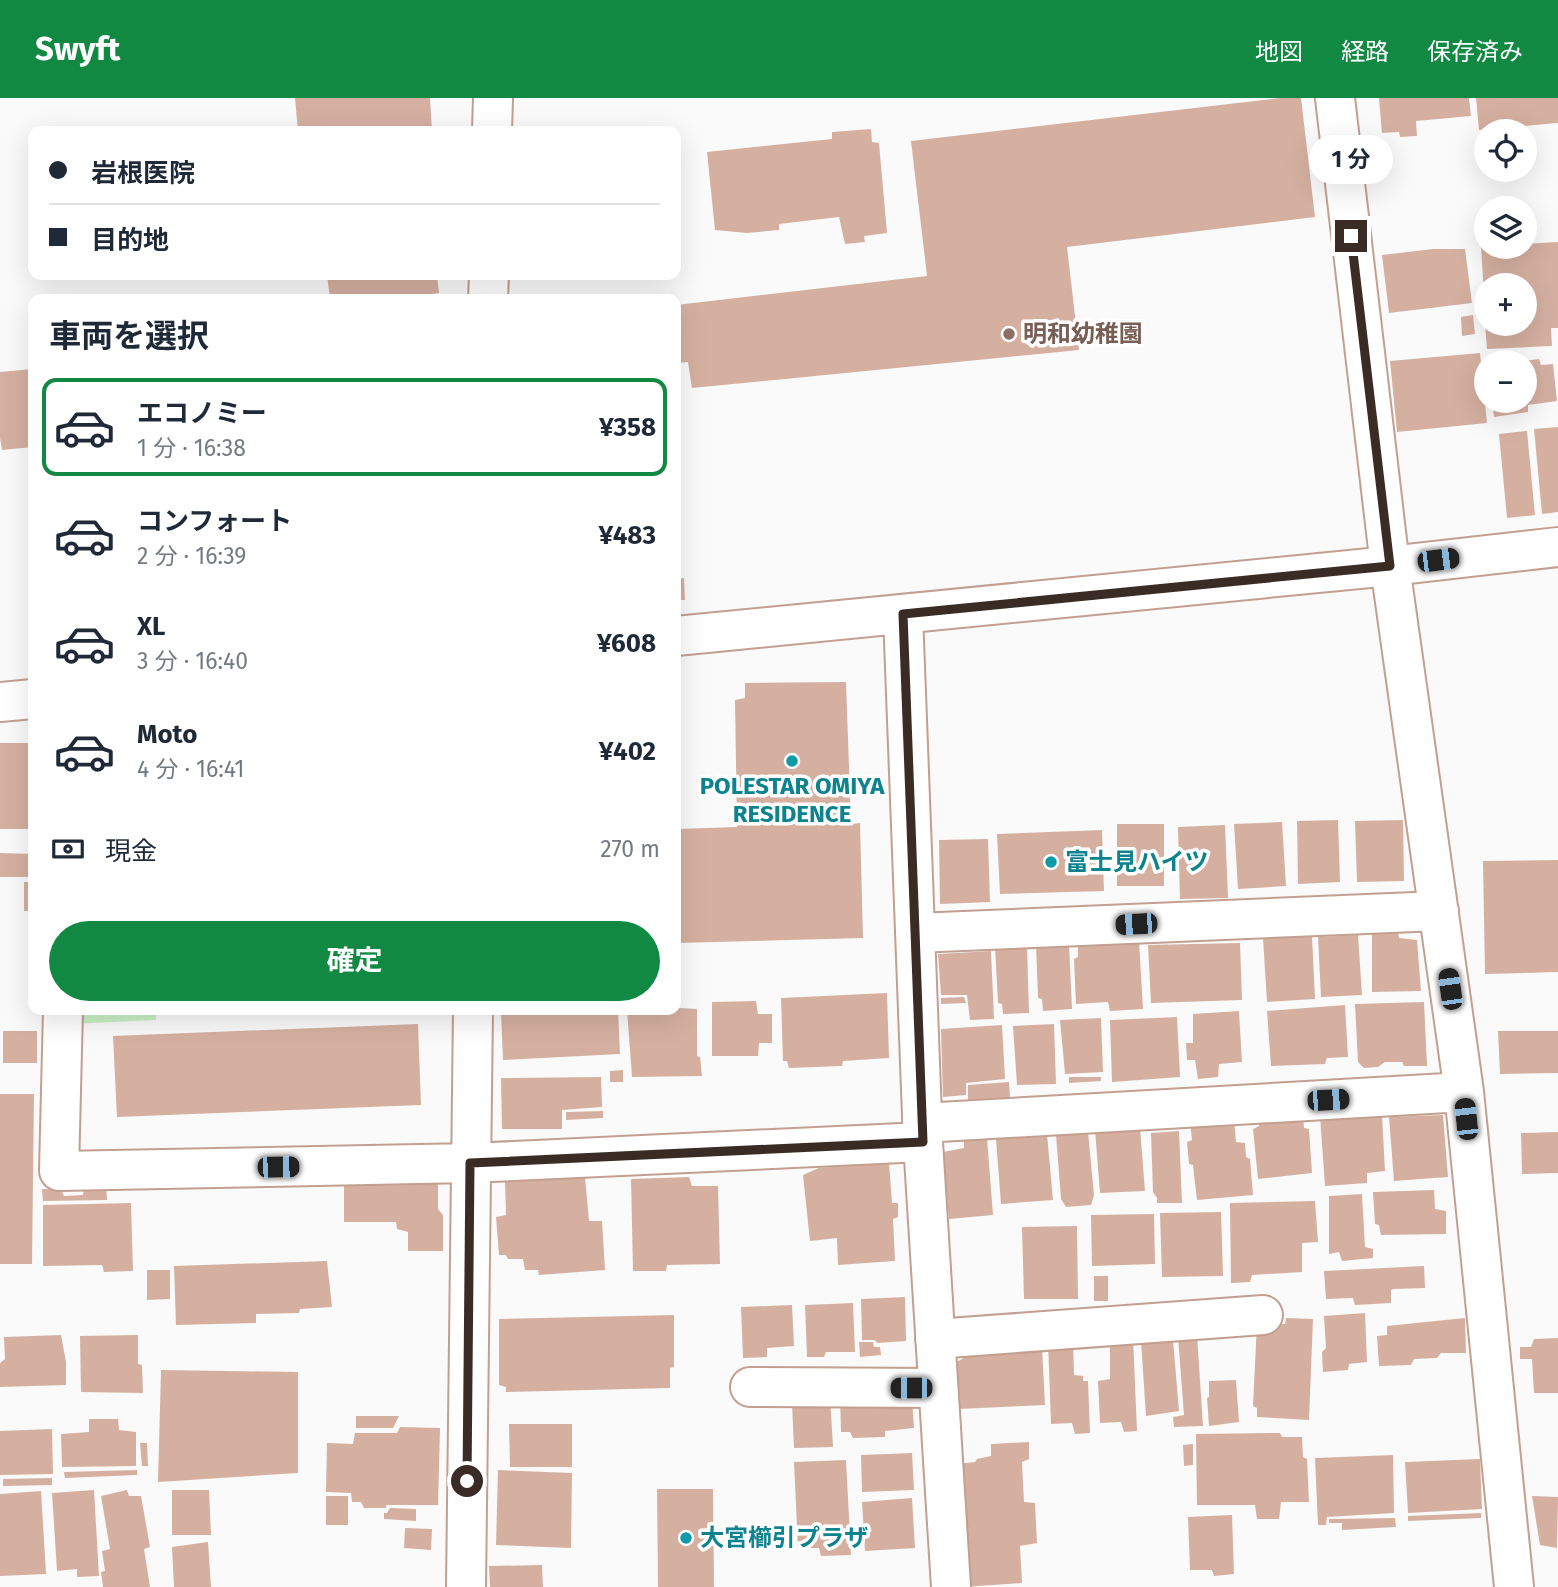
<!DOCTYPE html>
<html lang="ja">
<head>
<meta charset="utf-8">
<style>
	body { margin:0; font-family:"Fira Sans","Noto Sans JP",sans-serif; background:#f6f6f7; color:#1f2937; height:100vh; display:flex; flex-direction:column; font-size:26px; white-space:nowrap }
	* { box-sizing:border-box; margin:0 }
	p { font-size:23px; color:#747a83 }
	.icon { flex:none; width:38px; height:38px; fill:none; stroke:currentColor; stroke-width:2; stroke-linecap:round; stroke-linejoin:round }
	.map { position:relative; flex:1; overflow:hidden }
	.side { position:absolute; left:28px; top:196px; width:653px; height:721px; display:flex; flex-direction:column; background:#fff; border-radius:14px; box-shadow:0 7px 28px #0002 }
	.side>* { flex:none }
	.banner { position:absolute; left:28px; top:28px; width:653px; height:154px; border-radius:14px; box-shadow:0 7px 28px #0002; display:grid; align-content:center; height:154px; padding:0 21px; background:#fff }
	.controls { position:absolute; left:1474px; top:21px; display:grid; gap:14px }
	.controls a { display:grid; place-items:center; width:63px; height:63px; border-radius:50%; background:#fff; box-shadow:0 7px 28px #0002; font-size:35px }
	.end { position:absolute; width:32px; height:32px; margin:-16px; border:9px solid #3a2b25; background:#fff; box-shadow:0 0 0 4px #fff }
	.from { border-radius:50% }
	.bubble { position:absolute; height:49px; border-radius:24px; background:#fff; box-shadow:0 7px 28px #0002; font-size:23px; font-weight:700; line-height:49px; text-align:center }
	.car { position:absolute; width:21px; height:42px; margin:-21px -10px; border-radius:9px; box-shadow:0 0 5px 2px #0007; background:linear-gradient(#222 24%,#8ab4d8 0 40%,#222 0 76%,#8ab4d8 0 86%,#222 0) }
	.banner b { display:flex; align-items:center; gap:24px; height:66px; font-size:26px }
	.banner b+b { border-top:2px solid #e0e1e3 }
	.banner i { width:18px; height:18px; background:#1f2937 }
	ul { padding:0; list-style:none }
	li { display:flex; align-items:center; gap:21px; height:98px; margin:0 14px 10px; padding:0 7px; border:4px solid transparent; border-radius:14px }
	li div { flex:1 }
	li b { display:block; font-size:26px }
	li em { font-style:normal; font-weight:700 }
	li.active { border-color:#128943 }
	li>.icon { width:63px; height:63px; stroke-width:1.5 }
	h2 { padding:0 21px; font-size:32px; line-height:84px }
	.pay { display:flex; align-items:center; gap:18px; height:77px; padding:0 21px; font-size:26px }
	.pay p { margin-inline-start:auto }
	.primary-button { display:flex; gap:14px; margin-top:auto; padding:14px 21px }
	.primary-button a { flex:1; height:80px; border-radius:42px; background:#128943; color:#fff; font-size:28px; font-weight:700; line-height:80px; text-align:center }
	header { display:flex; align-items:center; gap:42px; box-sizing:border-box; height:98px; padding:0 35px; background:#128943; color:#fff }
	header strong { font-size:33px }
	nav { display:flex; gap:38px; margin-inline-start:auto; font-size:24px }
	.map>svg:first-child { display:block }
	.green { fill:#c9f1c5 }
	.building { fill:#d5b0a1 }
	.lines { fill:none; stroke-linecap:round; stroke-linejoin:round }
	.minor-casing { stroke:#c39f90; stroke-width:42 }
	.minor { stroke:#fff; stroke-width:38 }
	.route { stroke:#3a2b25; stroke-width:9 }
	.education-dot { fill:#8d6e63; stroke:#fff; stroke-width:2.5 }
	.culture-dot { fill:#0f9aa8; stroke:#fff; stroke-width:2.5 }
	.labels { text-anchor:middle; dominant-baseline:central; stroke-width:7; stroke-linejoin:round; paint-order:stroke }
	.education-label { font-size:24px; font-weight:bold; fill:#785e54; stroke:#fff; text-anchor:start }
	.culture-label { font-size:24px; font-weight:bold; fill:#0d838f; stroke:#fff; text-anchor:start }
</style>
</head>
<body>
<header>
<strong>Swyft</strong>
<nav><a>地図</a><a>経路</a><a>保存済み</a></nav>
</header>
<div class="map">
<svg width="1558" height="1489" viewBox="0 0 1558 1489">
	<rect width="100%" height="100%" fill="#fafafa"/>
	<path class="green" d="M 70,912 L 156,912 L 156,922 L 70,926 Z"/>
	<path class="building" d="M 295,0 L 430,0 L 432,33 L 298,33 Z
		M 1280,0 L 1301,0 L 1315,119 L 1067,149 L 1079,252 L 692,290 L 688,264 L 676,265 L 676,207 L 927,178 L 911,43 Z
		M 1379,0 L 1469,0 L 1471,18 L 1416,23 L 1417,38 L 1400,39 L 1399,34 L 1382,35 Z
		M 1476,0 L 1558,0 L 1558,25 L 1479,32 Z
		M 871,31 L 872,44 L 879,45 L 887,135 L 864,138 L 865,144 L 845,146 L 839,119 L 779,126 L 779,132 L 747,135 L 715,132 L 707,54 L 832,41 L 832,34 Z
		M 1558,144 L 1558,230 L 1551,230 L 1552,248 L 1487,251 L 1485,226 L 1524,226 L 1524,187 L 1486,187 L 1486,197 L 1484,197 L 1481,148 L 1524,149 L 1524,146 Z
		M 1433,151 L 1465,151 L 1472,205 L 1389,215 L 1382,157 Z
		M 327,177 L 437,177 L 439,195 L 395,201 L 330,201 Z
		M 1473,217 L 1475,236 L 1462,238 L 1461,219 Z
		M 1480,255 L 1487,325 L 1397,334 L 1390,263 Z
		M 1539,261 L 1541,267 L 1553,266 L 1557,303 L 1528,307 L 1528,314 L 1494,319 L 1492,303 L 1524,303 L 1524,263 Z
		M 33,271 L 33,349 L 2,352 L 0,340 L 0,274 Z
		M 1558,329 L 1558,414 L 1542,416 L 1534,331 Z
		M 1527,333 L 1535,417 L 1507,420 L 1499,336 Z
		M 684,480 L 685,502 L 676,502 L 676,481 Z
		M 846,584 L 851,726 L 860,725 L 863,840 L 676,845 L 676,731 L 737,729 L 735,602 L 745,600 L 745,585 Z
		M 0,645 L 33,645 L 33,731 L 0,731 Z
		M 1338,722 L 1340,784 L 1298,786 L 1297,723 Z
		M 1403,722 L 1404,783 L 1357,784 L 1355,723 Z
		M 1282,724 L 1286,788 L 1238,791 L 1234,726 Z
		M 1117,726 L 1164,726 L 1164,788 L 1117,788 Z
		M 1225,727 L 1228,800 L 1180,801 L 1178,729 Z
		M 1102,732 L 1104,793 L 1000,796 L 997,736 Z
		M 988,741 L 990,804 L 940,806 L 939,742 Z
		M 0,755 L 33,756 L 33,779 L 0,779 Z
		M 1558,762 L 1558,874 L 1485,876 L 1483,763 Z
		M 24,784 L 33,784 L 33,813 L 24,813 Z
		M 1397,829 L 1399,840 L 1417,842 L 1421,893 L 1372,894 L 1372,835 L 1380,835 L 1383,830 Z
		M 1358,837 L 1362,897 L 1321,899 L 1318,839 Z
		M 1312,838 L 1315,901 L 1267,904 L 1263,840 Z
		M 1139,843 L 1143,911 L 1110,913 L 1108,904 L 1076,906 L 1074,861 L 1078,859 L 1078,847 Z
		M 1240,845 L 1242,902 L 1151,905 L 1148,847 Z
		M 1069,846 L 1072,911 L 1043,913 L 1042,901 L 1038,900 L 1036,847 Z
		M 1027,847 L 1029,915 L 1003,916 L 1002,906 L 998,905 L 995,848 Z
		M 991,853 L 994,921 L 970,922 L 967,897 L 941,897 L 938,856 Z
		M 887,895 L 889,960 L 843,963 L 842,968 L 789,970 L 787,963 L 783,963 L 781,900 Z
		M 964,899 L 966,905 L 941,906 L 941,900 Z
		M 676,902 L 679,910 L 697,911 L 697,958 L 700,959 L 702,978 L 632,979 L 627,912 L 676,912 Z
		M 756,903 L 758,916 L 772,916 L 772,945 L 759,945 L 758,958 L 712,958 L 712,904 Z
		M 1424,904 L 1427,968 L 1404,968 L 1402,964 L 1385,964 L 1378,969 L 1364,970 L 1358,964 L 1355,906 Z
		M 1345,907 L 1348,959 L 1327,960 L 1325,966 L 1271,968 L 1267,913 Z
		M 558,912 L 618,912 L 620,956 L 503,962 L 501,914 Z
		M 1239,913 L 1242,964 L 1219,966 L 1218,979 L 1198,981 L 1195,962 L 1187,962 L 1186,945 L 1193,945 L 1193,916 Z
		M 1177,919 L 1180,979 L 1112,984 L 1110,922 Z
		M 1101,920 L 1103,974 L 1065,976 L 1060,922 Z
		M 418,926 L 421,1007 L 117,1019 L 113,938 Z
		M 1054,926 L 1056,986 L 1017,987 L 1013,928 Z
		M 1002,927 L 1005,981 L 966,985 L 966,997 L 943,999 L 941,931 Z
		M 3,933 L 37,933 L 37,965 L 3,965 Z
		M 1498,933 L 1558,933 L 1558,975 L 1500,976 Z
		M 623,972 L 623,984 L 610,984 L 610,973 Z
		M 601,979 L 602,1009 L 562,1012 L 562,1031 L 502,1031 L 501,980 Z
		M 1069,979 L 1101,979 L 1101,983 L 1069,985 Z
		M 1009,984 L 1010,1000 L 968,1003 L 968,987 Z
		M 0,996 L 34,996 L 32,1166 L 0,1166 Z
		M 603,1013 L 603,1020 L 566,1022 L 566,1014 Z
		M 1303,1016 L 1304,1030 L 1309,1031 L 1312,1075 L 1258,1081 L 1253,1031 L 1259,1028 L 1259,1020 Z
		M 1382,1017 L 1385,1073 L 1367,1075 L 1367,1085 L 1325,1088 L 1320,1018 Z
		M 1443,1017 L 1448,1079 L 1394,1083 L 1389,1019 Z
		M 1234,1020 L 1236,1044 L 1245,1045 L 1246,1059 L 1250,1061 L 1253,1097 L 1197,1102 L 1193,1067 L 1189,1066 L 1187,1044 L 1192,1042 L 1190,1024 Z
		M 1140,1030 L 1145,1093 L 1100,1095 L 1095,1032 Z
		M 1179,1033 L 1182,1105 L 1157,1105 L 1157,1100 L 1153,1094 L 1151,1035 Z
		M 1088,1034 L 1094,1097 L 1091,1107 L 1066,1109 L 1061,1101 L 1056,1037 Z
		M 1558,1034 L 1558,1075 L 1522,1076 L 1521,1035 Z
		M 1047,1036 L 1053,1102 L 1001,1106 L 996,1041 Z
		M 987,1040 L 993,1117 L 949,1121 L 943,1054 L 964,1050 L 964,1042 Z
		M 889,1065 L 892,1105 L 898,1105 L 898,1119 L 893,1121 L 895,1163 L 838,1167 L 837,1140 L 810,1143 L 803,1077 L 819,1070 Z
		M 438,1079 L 438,1111 L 443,1117 L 443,1153 L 408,1153 L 408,1134 L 397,1131 L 396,1124 L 344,1124 L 344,1082 Z
		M 585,1079 L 589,1123 L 602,1123 L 605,1172 L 539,1177 L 538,1172 L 525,1172 L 523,1161 L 508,1161 L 506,1157 L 499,1157 L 496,1119 L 506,1117 L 505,1084 Z
		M 689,1079 L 692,1088 L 718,1088 L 720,1166 L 667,1167 L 666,1173 L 633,1173 L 631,1081 Z
		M 106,1088 L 107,1102 L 43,1103 L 42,1091 L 61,1091 L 64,1098 L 83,1097 L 84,1089 Z
		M 1434,1092 L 1435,1111 L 1446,1113 L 1446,1136 L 1381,1137 L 1379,1127 L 1375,1126 L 1373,1094 Z
		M 1362,1096 L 1365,1149 L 1373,1151 L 1373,1160 L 1342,1163 L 1339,1154 L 1329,1156 L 1329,1098 Z
		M 1315,1103 L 1318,1144 L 1302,1145 L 1302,1174 L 1252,1177 L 1250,1184 L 1231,1185 L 1230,1105 Z
		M 131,1105 L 133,1173 L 104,1174 L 102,1167 L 43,1168 L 43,1107 Z
		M 1221,1114 L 1223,1178 L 1162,1179 L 1160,1115 Z
		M 1154,1116 L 1155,1166 L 1092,1168 L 1091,1117 Z
		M 1077,1128 L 1078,1201 L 1024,1201 L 1022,1129 Z
		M 327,1163 L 332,1209 L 300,1211 L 299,1215 L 256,1216 L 256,1225 L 176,1227 L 174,1168 Z
		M 1424,1168 L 1425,1190 L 1394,1191 L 1391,1192 L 1391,1205 L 1355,1207 L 1353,1200 L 1326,1201 L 1324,1173 Z
		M 147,1172 L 170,1172 L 170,1201 L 147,1202 Z
		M 1094,1178 L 1108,1178 L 1108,1203 L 1094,1203 Z
		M 905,1199 L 906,1243 L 877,1245 L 875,1242 L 862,1242 L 861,1201 Z
		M 853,1205 L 855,1254 L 826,1254 L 824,1259 L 807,1259 L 805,1207 Z
		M 792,1207 L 794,1248 L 767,1250 L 767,1259 L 743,1260 L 741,1209 Z
		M 1365,1215 L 1367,1264 L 1349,1266 L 1348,1272 L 1323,1274 L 1322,1254 L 1326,1250 L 1324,1218 Z
		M 674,1217 L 674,1269 L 670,1270 L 670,1290 L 506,1294 L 506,1289 L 499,1287 L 499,1221 Z
		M 1286,1220 L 1313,1221 L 1309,1322 L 1257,1319 L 1257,1310 L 1253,1308 L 1257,1225 L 1285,1226 Z
		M 1465,1220 L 1466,1255 L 1441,1255 L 1437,1260 L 1414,1261 L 1411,1267 L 1379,1268 L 1377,1238 L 1387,1237 L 1387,1228 Z
		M 61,1237 L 66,1264 L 66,1287 L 0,1289 L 0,1265 L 5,1261 L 4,1239 Z
		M 138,1237 L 138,1266 L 142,1267 L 143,1295 L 81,1294 L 80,1238 Z
		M 1197,1237 L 1203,1328 L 1174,1329 L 1173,1319 L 1184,1317 L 1178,1239 Z
		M 1133,1239 L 1137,1333 L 1124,1334 L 1121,1324 L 1100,1325 L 1098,1283 L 1110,1281 L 1110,1242 Z
		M 1558,1240 L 1558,1295 L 1534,1295 L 1532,1261 L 1520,1261 L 1520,1249 L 1531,1249 L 1534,1241 Z
		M 1173,1242 L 1179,1313 L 1146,1318 L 1141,1243 Z
		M 1048,1243 L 1073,1243 L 1074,1277 L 1083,1278 L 1083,1283 L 1088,1283 L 1090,1335 L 1075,1336 L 1072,1325 L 1051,1326 Z
		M 859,1244 L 873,1244 L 874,1249 L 880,1249 L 881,1257 L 860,1259 Z
		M 1042,1249 L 1045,1307 L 958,1311 L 958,1263 L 964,1260 L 963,1253 Z
		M 161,1272 L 298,1274 L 298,1375 L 158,1384 Z
		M 1236,1282 L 1239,1324 L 1209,1328 L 1207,1300 L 1209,1299 L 1209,1283 Z
		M 840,1297 L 912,1300 L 914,1330 L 885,1333 L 885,1339 L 853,1340 L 850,1334 L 841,1334 Z
		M 830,1298 L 833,1349 L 794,1350 L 792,1306 Z
		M 356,1318 L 399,1318 L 393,1330 L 356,1330 Z
		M 89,1321 L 118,1321 L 119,1332 L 136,1334 L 136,1368 L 62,1369 L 61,1336 L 89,1334 Z
		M 509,1326 L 572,1326 L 572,1369 L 510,1369 Z
		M 400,1329 L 440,1330 L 438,1407 L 386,1407 L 386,1410 L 364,1410 L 361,1404 L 352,1404 L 351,1395 L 326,1394 L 327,1345 L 353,1346 L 355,1335 L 397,1335 Z
		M 52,1331 L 53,1376 L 0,1377 L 0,1333 Z
		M 1280,1335 L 1282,1339 L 1302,1339 L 1303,1359 L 1307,1361 L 1309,1404 L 1281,1404 L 1279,1421 L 1257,1421 L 1255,1407 L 1197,1407 L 1196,1336 Z
		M 1029,1344 L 1029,1361 L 1022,1364 L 1024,1404 L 1035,1405 L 1037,1445 L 1020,1448 L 1022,1485 L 963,1489 L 957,1366 L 975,1364 L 977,1361 L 991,1358 L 991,1346 Z
		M 140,1345 L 147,1345 L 148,1368 L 142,1368 Z
		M 1193,1346 L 1193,1367 L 1184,1368 L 1183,1347 Z
		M 912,1355 L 914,1392 L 862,1394 L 861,1357 Z
		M 1393,1357 L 1394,1415 L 1327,1419 L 1326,1427 L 1318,1427 L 1315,1360 Z
		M 1480,1361 L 1482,1411 L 1408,1415 L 1405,1364 Z
		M 846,1362 L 851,1457 L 821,1458 L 819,1450 L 798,1450 L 794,1364 Z
		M 137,1372 L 137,1377 L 65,1380 L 64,1374 Z
		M 498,1372 L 572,1375 L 571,1450 L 496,1447 Z
		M 52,1380 L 52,1387 L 3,1388 L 3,1381 Z
		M 657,1391 L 713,1391 L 714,1489 L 658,1489 Z
		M 94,1392 L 99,1478 L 77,1479 L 77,1471 L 57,1473 L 52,1395 Z
		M 127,1392 L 129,1398 L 141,1398 L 150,1449 L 144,1451 L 150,1489 L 103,1489 L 101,1474 L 105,1473 L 102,1453 L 110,1451 L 101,1398 Z
		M 172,1392 L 209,1392 L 211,1437 L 172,1437 Z
		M 41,1393 L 46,1476 L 0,1478 L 0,1396 Z
		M 326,1398 L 348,1398 L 348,1427 L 326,1427 Z
		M 1532,1398 L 1558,1399 L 1557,1450 L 1540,1447 Z
		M 912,1400 L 915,1450 L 865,1453 L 862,1404 Z
		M 390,1410 L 416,1411 L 416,1423 L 384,1421 L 384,1415 L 387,1415 Z
		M 1481,1415 L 1481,1420 L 1408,1423 L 1408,1418 Z
		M 1232,1417 L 1234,1476 L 1214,1478 L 1212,1472 L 1190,1472 L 1188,1419 Z
		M 1395,1420 L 1396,1429 L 1342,1432 L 1342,1425 L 1329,1425 L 1329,1421 Z
		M 405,1430 L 432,1431 L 431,1452 L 404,1450 Z
		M 208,1444 L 211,1489 L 174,1489 L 172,1449 Z
		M 542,1467 L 543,1489 L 490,1489 L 489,1468 Z"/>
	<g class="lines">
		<g class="minor-casing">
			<path id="minor" d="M 1335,0 L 1390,468 L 1464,994 L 1514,1489
				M 492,33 L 493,0
				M 488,201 L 489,177
				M 903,516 L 923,1044 L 951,1489
				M 676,538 L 1390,468 L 1558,449
				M 0,604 L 33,601
				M 915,835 L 1439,813
				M 63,912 L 59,1073 L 470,1065 L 923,1044
				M 922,1025 L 1464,994
				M 935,1241 L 1263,1217
				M 750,1289 L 938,1290
				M 466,1489 L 473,912"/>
		</g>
		<use href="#minor" class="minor"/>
	</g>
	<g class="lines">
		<path class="route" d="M 467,1383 L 470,1065 L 923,1044 L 903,516 L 1390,468 L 1351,138"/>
	</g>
	<circle class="education-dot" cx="1009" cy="236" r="7"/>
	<g class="culture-dot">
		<circle cx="792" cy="663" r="7"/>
		<circle cx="1051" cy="764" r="7"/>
		<circle cx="686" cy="1440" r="7"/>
	</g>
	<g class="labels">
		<g class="education-label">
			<text x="1023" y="236">明和幼稚園</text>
		</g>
		<g class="culture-label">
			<text x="792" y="688" text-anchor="middle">POLESTAR OMIYA<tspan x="792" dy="28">RESIDENCE</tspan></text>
			<text x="1065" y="764">富士見ハイツ</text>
			<text x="700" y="1440">大宮櫛引プラザ</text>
		</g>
	</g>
</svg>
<div class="controls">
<a><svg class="icon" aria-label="locate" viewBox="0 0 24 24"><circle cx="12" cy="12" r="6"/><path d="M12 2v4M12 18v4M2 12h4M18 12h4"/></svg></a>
<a><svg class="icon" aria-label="layers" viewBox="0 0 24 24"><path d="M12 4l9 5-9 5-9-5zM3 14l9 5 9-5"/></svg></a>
<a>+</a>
<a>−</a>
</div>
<i class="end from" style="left:467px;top:1383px"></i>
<i class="end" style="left:1351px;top:138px"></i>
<div class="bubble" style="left:1309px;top:37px;width:84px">1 分</div>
<i class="car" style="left:1438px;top:462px;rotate:83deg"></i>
<i class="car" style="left:1136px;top:826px;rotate:267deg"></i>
<i class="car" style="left:1450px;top:891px;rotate:352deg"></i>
<i class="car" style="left:1328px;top:1002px;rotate:87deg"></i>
<i class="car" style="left:1466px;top:1021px;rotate:354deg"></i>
<i class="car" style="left:278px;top:1069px;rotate:89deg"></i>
<i class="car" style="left:911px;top:1290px;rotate:270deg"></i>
<div class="banner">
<b><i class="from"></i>岩根医院</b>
<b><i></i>目的地</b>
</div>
<section class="side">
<h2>車両を選択</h2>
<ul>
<li class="active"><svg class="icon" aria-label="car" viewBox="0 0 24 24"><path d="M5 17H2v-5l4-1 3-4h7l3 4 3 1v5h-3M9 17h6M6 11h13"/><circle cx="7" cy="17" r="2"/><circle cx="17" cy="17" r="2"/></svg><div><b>エコノミー</b><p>1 分 · 16:38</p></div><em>¥358</em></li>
<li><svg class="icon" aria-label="car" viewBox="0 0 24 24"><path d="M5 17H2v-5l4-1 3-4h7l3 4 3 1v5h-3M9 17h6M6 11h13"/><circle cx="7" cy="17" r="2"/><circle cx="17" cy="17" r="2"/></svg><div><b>コンフォート</b><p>2 分 · 16:39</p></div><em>¥483</em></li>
<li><svg class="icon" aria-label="car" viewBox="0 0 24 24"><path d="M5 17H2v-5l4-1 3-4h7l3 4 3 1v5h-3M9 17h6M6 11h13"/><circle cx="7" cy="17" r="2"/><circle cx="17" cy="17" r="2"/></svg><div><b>XL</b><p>3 分 · 16:40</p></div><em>¥608</em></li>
<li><svg class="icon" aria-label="car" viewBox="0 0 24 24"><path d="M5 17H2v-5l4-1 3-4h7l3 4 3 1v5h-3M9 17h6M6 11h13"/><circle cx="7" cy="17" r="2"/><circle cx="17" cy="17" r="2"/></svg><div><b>Moto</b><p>4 分 · 16:41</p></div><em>¥402</em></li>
</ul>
<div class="pay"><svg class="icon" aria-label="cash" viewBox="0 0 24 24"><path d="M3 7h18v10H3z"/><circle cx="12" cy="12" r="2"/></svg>現金<p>270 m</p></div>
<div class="primary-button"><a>確定</a></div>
</section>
</div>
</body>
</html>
